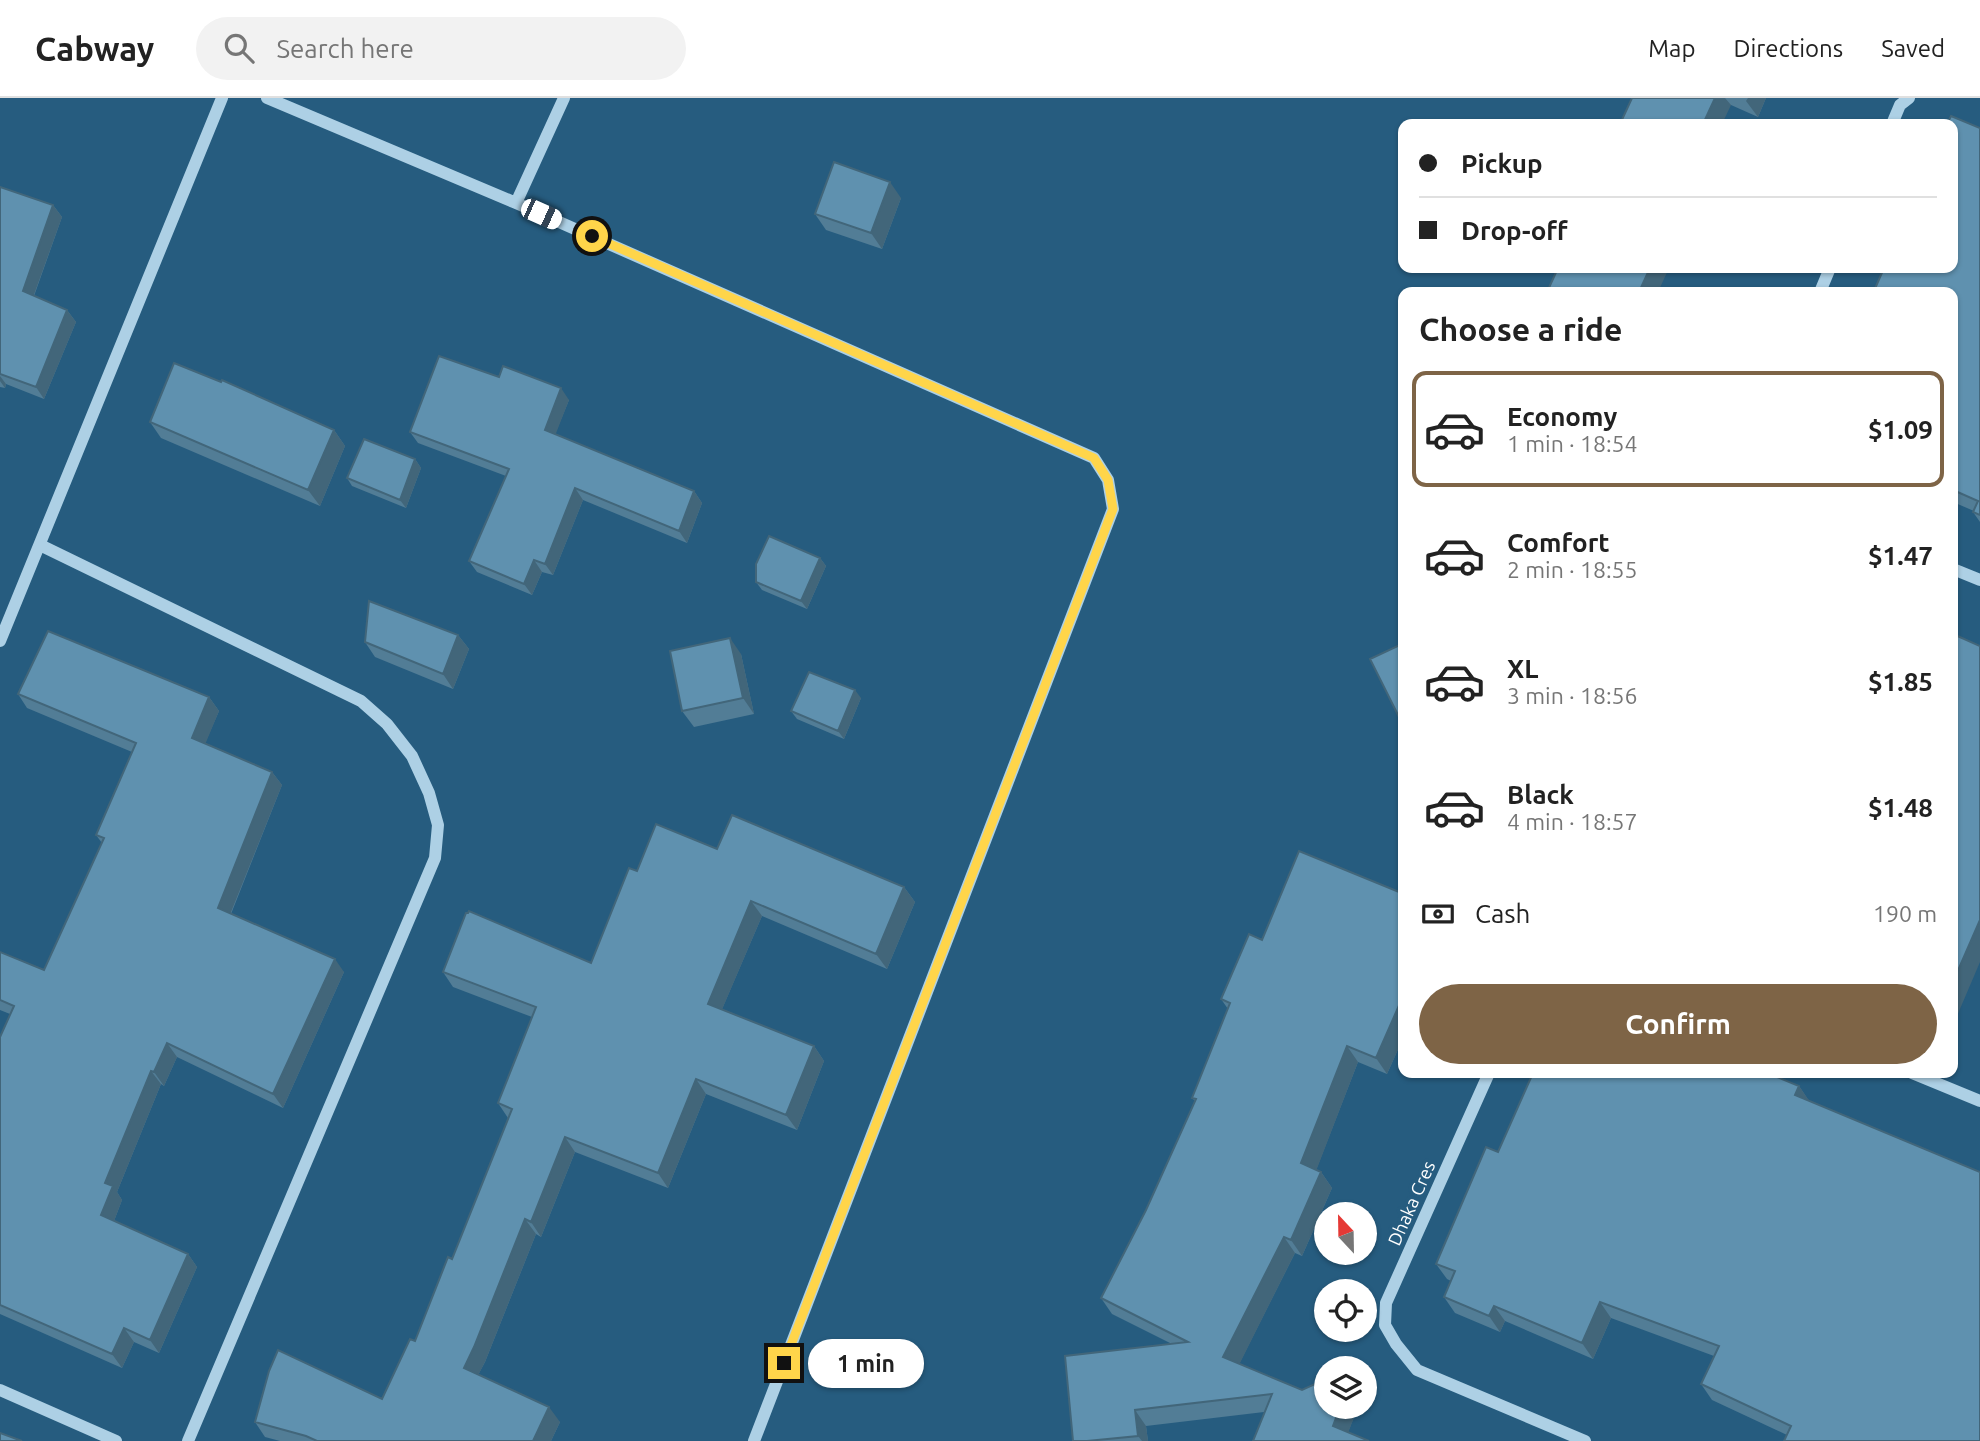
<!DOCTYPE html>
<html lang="en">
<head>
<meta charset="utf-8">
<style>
	body { margin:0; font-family:Ubuntu,sans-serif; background:#f2f2f2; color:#222; height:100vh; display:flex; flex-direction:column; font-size:26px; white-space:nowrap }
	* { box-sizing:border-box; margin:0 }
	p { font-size:23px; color:#767676 }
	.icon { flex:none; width:38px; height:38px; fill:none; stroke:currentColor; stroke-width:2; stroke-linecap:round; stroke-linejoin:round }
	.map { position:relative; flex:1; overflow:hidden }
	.sheet { position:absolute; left:1398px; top:189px; width:560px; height:791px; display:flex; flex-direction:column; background:#fff; border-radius:14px; box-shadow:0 2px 5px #0004 }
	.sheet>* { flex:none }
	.guide { position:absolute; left:1398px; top:21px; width:560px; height:154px; border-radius:14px; box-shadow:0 2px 5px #0004; display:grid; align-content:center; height:154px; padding:0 21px; background:#fff }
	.needle { width:46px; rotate:338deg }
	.controls { position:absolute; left:1314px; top:1104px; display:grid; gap:14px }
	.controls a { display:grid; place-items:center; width:63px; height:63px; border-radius:50%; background:#fff; box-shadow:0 2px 5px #0004; font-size:35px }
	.end { position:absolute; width:32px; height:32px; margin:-16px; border:9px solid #ffd54a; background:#111; box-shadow:0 0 0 4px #111 }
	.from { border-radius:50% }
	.bubble { position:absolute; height:49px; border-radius:24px; background:#fff; box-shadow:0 2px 5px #0004; font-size:23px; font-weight:700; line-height:49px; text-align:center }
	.car { position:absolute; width:21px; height:42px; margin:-21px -10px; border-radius:9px; box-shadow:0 0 5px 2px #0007; background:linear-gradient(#fff 24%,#345 0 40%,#fff 0 76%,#345 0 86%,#fff 0) }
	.guide b { display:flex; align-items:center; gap:24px; height:66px; font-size:26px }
	.guide b+b { border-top:2px solid #e0e0e0 }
	.guide i { width:18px; height:18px; background:#222 }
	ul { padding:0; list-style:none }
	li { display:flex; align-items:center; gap:21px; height:116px; margin:0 14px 10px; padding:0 7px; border:4px solid transparent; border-radius:14px }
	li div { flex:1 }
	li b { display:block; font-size:26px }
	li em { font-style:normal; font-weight:700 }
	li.selected { border-color:#7e6446 }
	li>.icon { width:63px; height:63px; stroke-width:1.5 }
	h2 { padding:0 21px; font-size:32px; line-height:84px }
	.pay { display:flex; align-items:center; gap:18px; height:77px; padding:0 21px; font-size:26px }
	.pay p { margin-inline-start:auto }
	.primary-button { display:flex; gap:14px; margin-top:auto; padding:14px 21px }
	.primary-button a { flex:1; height:80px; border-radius:42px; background:#7e6446; color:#fff; font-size:28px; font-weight:700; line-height:80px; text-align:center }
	header { display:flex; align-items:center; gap:42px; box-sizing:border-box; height:98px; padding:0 35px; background:#fff; border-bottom:2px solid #e0e0e0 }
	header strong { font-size:33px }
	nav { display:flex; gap:38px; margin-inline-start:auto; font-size:24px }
	.search { width:490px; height:63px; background:#f2f2f2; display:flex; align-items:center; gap:18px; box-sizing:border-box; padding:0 24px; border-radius:38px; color:#767676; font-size:26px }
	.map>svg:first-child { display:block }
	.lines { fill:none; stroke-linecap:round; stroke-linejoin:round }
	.minor { stroke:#add0e5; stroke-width:12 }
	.wall { fill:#527d96 }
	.shaded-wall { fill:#42667a }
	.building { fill:#5f91af; stroke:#42667a; stroke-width:2 }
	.route { stroke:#ffd54a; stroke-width:9 }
	.labels { text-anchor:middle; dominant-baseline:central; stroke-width:7; stroke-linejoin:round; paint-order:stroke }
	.street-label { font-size:18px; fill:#fff; stroke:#265c7f }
</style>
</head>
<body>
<header>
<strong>Cabway</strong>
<div class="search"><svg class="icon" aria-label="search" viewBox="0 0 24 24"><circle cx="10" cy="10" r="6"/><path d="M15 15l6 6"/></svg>Search here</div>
<nav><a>Map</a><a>Directions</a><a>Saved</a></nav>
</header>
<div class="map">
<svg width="1980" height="1343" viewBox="0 0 1980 1343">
	<rect width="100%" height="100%" fill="#265c7f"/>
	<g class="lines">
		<path class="minor" d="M 267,0 L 516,105 L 1094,360 L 1108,382 L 1113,411 L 754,1343
			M 1892,26 L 1900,7 L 1909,0
			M 516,105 L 564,0
			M 1820,194 L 1830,170
			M 40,447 L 361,603 L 387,626 L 412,658 L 429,695 L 438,727 L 435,760 L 188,1343
			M 1953,471 L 1980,482
			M 0,543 L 222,0
			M 1489,975 L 1386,1205 L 1385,1227 L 1396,1246 L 1417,1272 L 1585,1343
			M 1912,975 L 1980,1003
			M 0,1292 L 116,1343"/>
	</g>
	<path class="wall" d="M 1632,0 L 1766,0 L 1758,19 L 1731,7 Z
		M 1980,30 L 1980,424 L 1973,414 L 1974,413 L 1953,404 L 1953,194 L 1874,193 L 1953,170 Z
		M 0,89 L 53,107 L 62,119 L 34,198 L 67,212 L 76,224 L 44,301 L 6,286 L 5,290 L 0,289 Z
		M 901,100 L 882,151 L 826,132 L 815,116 Z
		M 499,279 L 569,302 L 555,336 L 694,393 L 702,405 L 687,445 L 583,402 L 553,477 L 542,474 L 532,497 L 477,474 L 469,463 L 506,378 L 418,345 L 410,334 Z
		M 150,324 L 334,332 L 345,348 L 320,408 L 161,340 Z
		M 415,361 L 421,370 L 406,410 L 352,388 L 347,380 Z
		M 820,460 L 826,468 L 807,511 L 762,492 L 756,484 Z
		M 458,537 L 469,551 L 453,591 L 375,559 L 365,544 Z
		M 741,556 L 754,616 L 694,629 L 682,613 Z
		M 18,596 L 209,599 L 219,613 L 205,645 L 272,674 L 282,687 L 231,816 L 344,874 L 283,1010 L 177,959 L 164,988 L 161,986 L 117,1094 L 122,1102 L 114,1123 L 188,1156 L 197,1169 L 159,1255 L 134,1244 L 122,1270 L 0,1216 L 0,939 L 10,916 L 0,912 L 0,854 L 44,872 L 102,745 L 96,737 L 132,654 L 27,610 Z
		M 861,600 L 844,641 L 797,621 L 791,613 Z
		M 717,751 L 904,789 L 915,804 L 887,871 L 762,818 L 722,911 L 814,948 L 824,963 L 797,1032 L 706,996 L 668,1090 L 575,1054 L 541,1139 L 536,1136 L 485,1264 L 478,1277 L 560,1324 L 551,1343 L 280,1343 L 265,1339 L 255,1324 L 382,1301 L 415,1243 L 452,1161 L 508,1020 L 498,1005 L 532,919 L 453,889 L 443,874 L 591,865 L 637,773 Z
		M 1404,796 L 1404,938 L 1387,976 L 1358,964 L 1316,1072 L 1321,1074 L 1332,1090 L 1302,1158 L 1295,1155 L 1239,1266 L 1302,1292 L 1358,1309 L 1348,1334 L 1264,1314 L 1146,1328 L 1148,1343 L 1073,1343 L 1172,1246 L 1112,1216 L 1101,1200 L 1146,1112 L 1195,1003 L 1192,1000 L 1228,911 L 1221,901 L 1262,842 Z
		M 1799,988 L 1809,1003 L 1980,1074 L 1787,1337 L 1712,1302 L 1701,1286 L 1714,1258 L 1611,1220 L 1593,1261 L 1505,1223 L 1500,1234 L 1455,1215 L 1444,1199 L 1451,1183 L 1447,1181 L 1436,1166 L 1498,1054 Z"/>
	<path class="shaded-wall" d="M 1715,0 L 1725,0 L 1731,7 L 1722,26 L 1703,26 Z
		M 1748,0 L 1766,0 L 1758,19 L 1746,3 Z
		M 890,84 L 901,100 L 882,151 L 871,135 Z
		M 53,107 L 62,119 L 31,205 L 23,193 Z
		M 1650,170 L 1669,170 L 1658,194 L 1639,194 Z
		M 67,212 L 76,224 L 44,301 L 36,289 Z
		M 0,278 L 6,286 L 5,290 L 0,283 Z
		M 561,290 L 569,302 L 553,343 L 545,332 Z
		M 334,332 L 345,348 L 320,408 L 308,392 Z
		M 415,361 L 421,370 L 406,410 L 400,402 Z
		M 575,390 L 583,402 L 553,477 L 545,466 Z
		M 694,393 L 702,405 L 687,445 L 679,433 Z
		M 820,460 L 826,468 L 807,511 L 801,503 Z
		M 534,462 L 542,474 L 532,497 L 524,486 Z
		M 458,537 L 469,551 L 453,591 L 443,576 Z
		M 730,540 L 741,556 L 754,616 L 743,600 Z
		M 855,592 L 861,600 L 844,641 L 838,633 Z
		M 209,599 L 219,613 L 202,654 L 192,640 Z
		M 272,674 L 282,687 L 227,824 L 218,810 Z
		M 904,789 L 915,804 L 887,871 L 876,856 Z
		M 751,803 L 762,818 L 718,921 L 708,906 Z
		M 1980,822 L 1980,864 L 1954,925 L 1953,884 Z
		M 335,861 L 344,874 L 283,1010 L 273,996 Z
		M 1404,896 L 1404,938 L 1387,976 L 1376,960 Z
		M 167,945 L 177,959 L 164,988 L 154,974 Z
		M 814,948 L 824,963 L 797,1032 L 786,1017 Z
		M 1347,948 L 1358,964 L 1313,1081 L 1301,1065 Z
		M 151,973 L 161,986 L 117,1094 L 122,1102 L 111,1131 L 101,1117 L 105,1085 Z
		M 696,981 L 706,996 L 668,1090 L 658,1075 Z
		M 1799,988 L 1810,1004 L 1795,997 Z
		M 565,1039 L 575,1054 L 541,1139 L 531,1124 Z
		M 1321,1074 L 1332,1090 L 1302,1158 L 1291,1142 Z
		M 525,1121 L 536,1136 L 485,1264 L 474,1285 L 464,1270 Z
		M 1284,1139 L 1295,1155 L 1235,1275 L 1223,1259 Z
		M 188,1156 L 197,1169 L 159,1255 L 150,1242 Z
		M 1600,1204 L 1611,1220 L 1593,1261 L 1582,1245 Z
		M 1494,1208 L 1505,1223 L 1500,1234 L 1489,1218 Z
		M 124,1230 L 134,1244 L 122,1270 L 112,1256 Z
		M 1365,1279 L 1368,1283 L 1365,1291 Z
		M 549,1309 L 560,1324 L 551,1343 L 533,1343 Z
		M 1340,1309 L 1358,1309 L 1345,1343 L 1333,1328 Z
		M 1135,1312 L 1146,1328 L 1148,1343 L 1142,1343 L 1138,1338 Z"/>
	<path class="building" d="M 1632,0 L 1715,0 L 1703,26 L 1620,26 Z
		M 1951,18 L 1980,30 L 1980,417 L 1973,414 L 1978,403 L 1953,392 L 1953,194 L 1870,194 L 1871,192 L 1874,193 L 1884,170 L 1953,170 L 1953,26 L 1947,26 Z
		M 834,64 L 890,84 L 871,135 L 815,116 Z
		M 0,89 L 53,107 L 23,193 L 67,212 L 36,289 L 0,276 Z
		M 1558,170 L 1650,170 L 1639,194 L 1547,194 Z
		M 439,258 L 499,279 L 503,268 L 561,290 L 545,332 L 694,393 L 679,433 L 575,390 L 545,466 L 534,462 L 524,486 L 469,463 L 509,371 L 410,334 Z
		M 174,265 L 221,284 L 222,282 L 334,332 L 308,392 L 150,324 Z
		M 364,341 L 415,361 L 400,402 L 347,380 Z
		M 769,438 L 820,460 L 801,503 L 756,484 L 756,466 Z
		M 369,503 L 458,537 L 443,576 L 365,544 Z
		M 48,533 L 209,599 L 192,640 L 272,674 L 218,810 L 335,861 L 273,996 L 167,945 L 154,974 L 151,973 L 105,1085 L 113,1088 L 101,1117 L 188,1156 L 150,1242 L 124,1230 L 112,1256 L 0,1207 L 0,939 L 14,908 L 0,902 L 0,854 L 44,872 L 104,740 L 96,737 L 136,645 L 18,596 Z
		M 1953,536 L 1980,548 L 1980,822 L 1953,884 Z
		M 730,540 L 743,600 L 682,613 L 670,553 Z
		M 1404,545 L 1404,622 L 1401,623 L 1370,561 Z
		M 809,574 L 855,592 L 838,633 L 791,613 Z
		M 732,717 L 904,789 L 876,856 L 751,803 L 708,906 L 814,948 L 786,1017 L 696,981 L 658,1075 L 565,1039 L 531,1124 L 525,1121 L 474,1249 L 464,1270 L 549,1309 L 533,1343 L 317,1343 L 306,1338 L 255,1324 L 269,1273 L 278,1252 L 382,1301 L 410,1241 L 415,1243 L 448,1159 L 452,1161 L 512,1011 L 498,1005 L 536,909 L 443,874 L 466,815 L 468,815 L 469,813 L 591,865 L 629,770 L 637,773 L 656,726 L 717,751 Z
		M 1299,753 L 1404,796 L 1404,896 L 1376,960 L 1347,948 L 1301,1065 L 1321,1074 L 1291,1142 L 1284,1139 L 1223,1259 L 1302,1292 L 1326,1281 L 1326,1309 L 1340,1309 L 1333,1328 L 1369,1343 L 1253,1343 L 1272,1296 L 1135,1312 L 1138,1338 L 1087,1343 L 1073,1343 L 1065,1258 L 1188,1244 L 1101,1200 L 1146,1112 L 1196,1001 L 1192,1000 L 1230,905 L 1221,901 L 1249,836 L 1262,842 Z
		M 1533,975 L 1767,975 L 1799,988 L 1795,997 L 1980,1074 L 1980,1343 L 1784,1343 L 1791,1328 L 1701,1286 L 1719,1248 L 1600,1204 L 1582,1245 L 1494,1208 L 1489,1218 L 1444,1199 L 1455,1173 L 1436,1166 L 1486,1049 L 1498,1054 Z
		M 0,1335 L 22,1343 L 0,1343 Z"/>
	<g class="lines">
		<path class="route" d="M 592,138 L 1094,360 L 1108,382 L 1113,411 L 784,1265"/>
	</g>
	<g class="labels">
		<g class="street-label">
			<text transform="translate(1411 1105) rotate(-66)">Dhaka Cres</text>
		</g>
	</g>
</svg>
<div class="controls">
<a><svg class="needle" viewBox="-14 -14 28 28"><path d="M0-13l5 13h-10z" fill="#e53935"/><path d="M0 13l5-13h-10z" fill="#767676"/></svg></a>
<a><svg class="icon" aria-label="locate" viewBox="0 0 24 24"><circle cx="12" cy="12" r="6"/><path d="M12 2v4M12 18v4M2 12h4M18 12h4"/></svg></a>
<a><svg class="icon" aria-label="layers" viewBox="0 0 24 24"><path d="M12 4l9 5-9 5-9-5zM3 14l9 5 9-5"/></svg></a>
</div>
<i class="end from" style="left:592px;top:138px"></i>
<i class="end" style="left:784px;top:1265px"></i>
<div class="bubble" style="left:808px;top:1241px;width:116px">1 min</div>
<i class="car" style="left:541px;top:116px;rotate:114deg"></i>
<div class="guide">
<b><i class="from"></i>Pickup</b>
<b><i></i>Drop-off</b>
</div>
<section class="sheet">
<h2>Choose a ride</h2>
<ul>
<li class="selected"><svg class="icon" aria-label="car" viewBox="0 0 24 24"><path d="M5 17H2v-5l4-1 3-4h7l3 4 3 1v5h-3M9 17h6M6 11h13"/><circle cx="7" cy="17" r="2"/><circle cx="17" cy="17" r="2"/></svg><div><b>Economy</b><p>1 min · 18:54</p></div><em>$1.09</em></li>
<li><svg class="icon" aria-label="car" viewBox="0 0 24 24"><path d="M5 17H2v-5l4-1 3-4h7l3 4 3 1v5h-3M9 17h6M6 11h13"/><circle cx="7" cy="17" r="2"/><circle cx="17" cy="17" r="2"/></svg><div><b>Comfort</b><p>2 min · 18:55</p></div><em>$1.47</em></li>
<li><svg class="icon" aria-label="car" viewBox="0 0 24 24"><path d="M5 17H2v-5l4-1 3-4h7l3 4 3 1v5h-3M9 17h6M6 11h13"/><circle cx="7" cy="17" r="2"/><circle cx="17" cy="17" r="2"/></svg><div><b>XL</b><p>3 min · 18:56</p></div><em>$1.85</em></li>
<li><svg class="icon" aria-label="car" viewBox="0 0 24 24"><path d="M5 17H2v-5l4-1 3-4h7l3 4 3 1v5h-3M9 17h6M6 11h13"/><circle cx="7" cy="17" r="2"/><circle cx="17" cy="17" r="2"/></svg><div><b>Black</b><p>4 min · 18:57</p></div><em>$1.48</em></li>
</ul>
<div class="pay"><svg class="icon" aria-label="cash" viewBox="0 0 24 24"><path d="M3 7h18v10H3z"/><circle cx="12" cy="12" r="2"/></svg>Cash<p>190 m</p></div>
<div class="primary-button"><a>Confirm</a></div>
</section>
</div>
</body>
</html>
